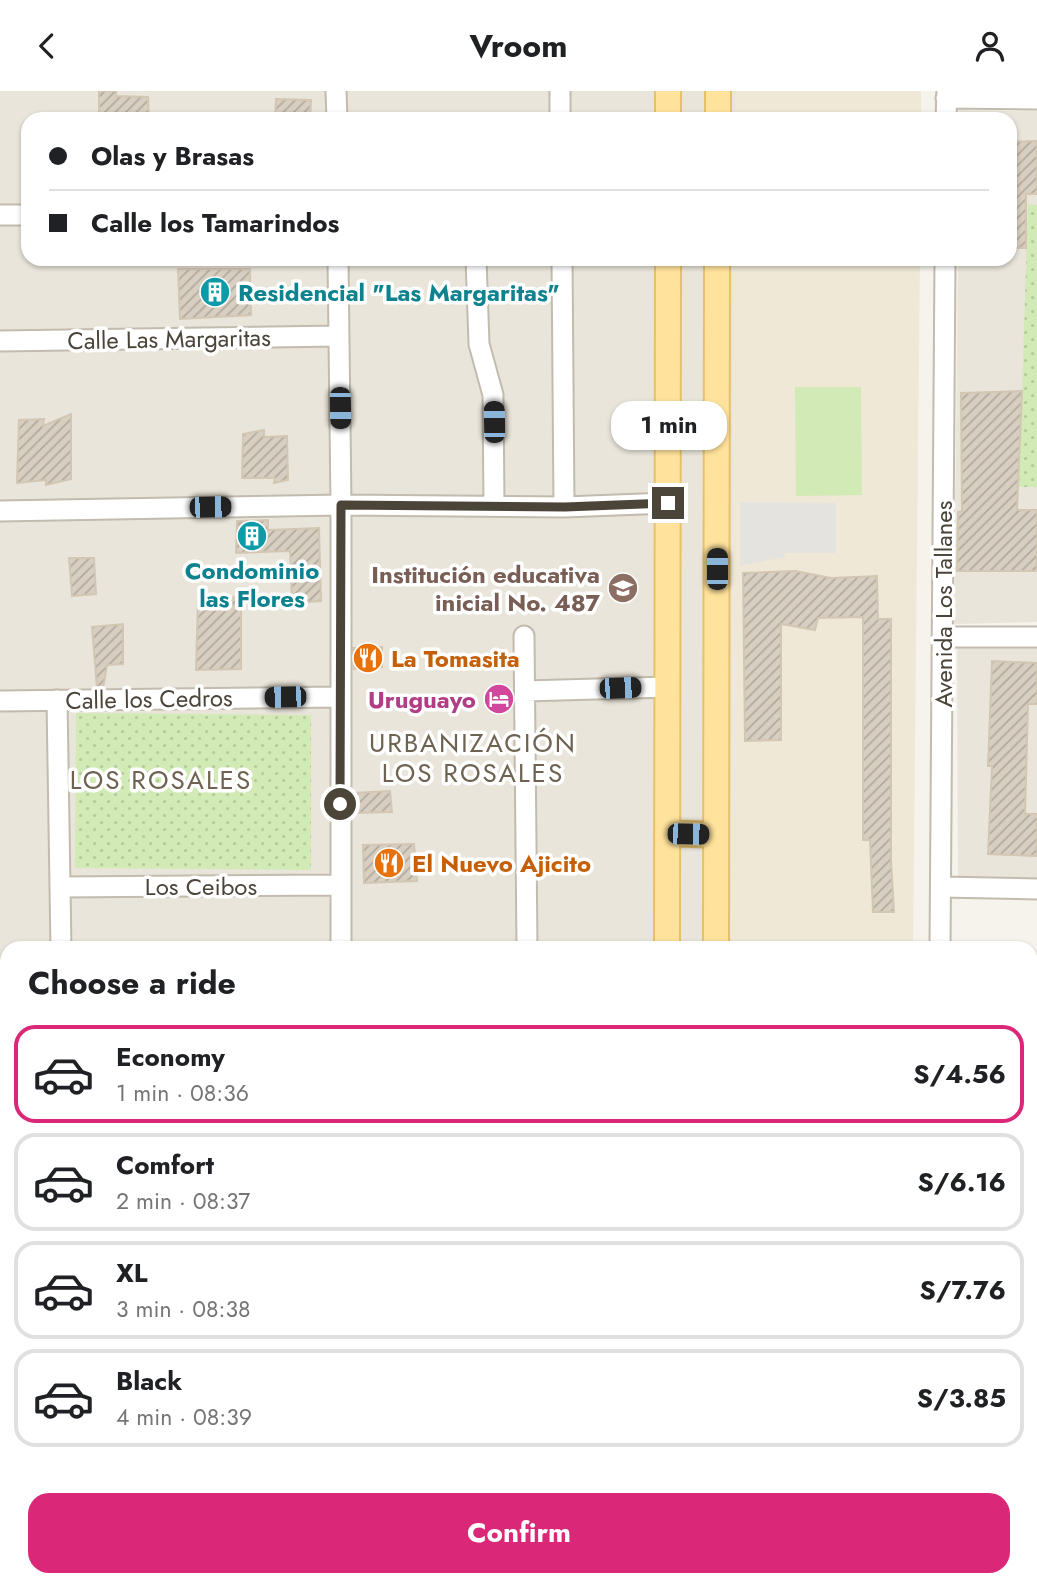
<!DOCTYPE html>
<html lang="en">
<head>
<meta charset="utf-8">
<style>
	body { margin:0; font-family:Jost,sans-serif; background:#f2f2f2; color:#202124; height:100vh; display:flex; flex-direction:column; font-size:26px; white-space:nowrap }
	* { box-sizing:border-box; margin:0 }
	p { font-size:23px; color:#757577 }
	.icon { flex:none; width:38px; height:38px; fill:none; stroke:currentColor; stroke-width:2; stroke-linecap:round; stroke-linejoin:round }
	.map { position:relative; flex:1; overflow:hidden }
	.side { position:absolute; left:0px; top:850px; width:1038px; height:646px; display:flex; flex-direction:column; background:#fff; border-radius:21px 21px 0 0; box-shadow:0 2px 5px #0004 }
	.side>* { flex:none }
	.hud { position:absolute; left:21px; top:21px; width:996px; height:154px; border-radius:21px; box-shadow:0 2px 5px #0004; display:grid; align-content:center; height:154px; padding:0 28px; background:#fff }
	.end { position:absolute; width:32px; height:32px; margin:-16px; border:9px solid #4b4439; background:#fff; box-shadow:0 0 0 4px #fff }
	.from { border-radius:50% }
	.bubble { position:absolute; height:49px; border-radius:21px; background:#fff; box-shadow:0 2px 5px #0004; font-size:23px; font-weight:700; line-height:49px; text-align:center }
	.car { position:absolute; width:21px; height:42px; margin:-21px -10px; border-radius:9px; box-shadow:0 0 5px 2px #0007; background:linear-gradient(#222 24%,#8ab4d8 0 40%,#222 0 76%,#8ab4d8 0 86%,#222 0) }
	.hud b { display:flex; align-items:center; gap:24px; height:66px; font-size:26px }
	.hud b+b { border-top:2px solid #e0e0e0 }
	.hud i { width:18px; height:18px; background:#202124 }
	ul { padding:0; list-style:none }
	li { display:flex; align-items:center; gap:21px; height:98px; margin:0 14px 10px; padding:0 14px; border:4px solid #e0e0e0; border-radius:21px }
	li div { flex:1 }
	li b { display:block; font-size:26px }
	li em { font-style:normal; font-weight:700 }
	li.active { border-color:#db2777 }
	li>.icon { width:63px; height:63px; stroke-width:1.5 }
	h2 { padding:0 28px; font-size:32px; line-height:84px }
	.action { display:flex; gap:14px; margin-top:auto; padding:14px 28px }
	.action a { flex:1; height:80px; border-radius:21px; background:#db2777; color:#fff; font-size:28px; font-weight:700; line-height:80px; text-align:center }
	header { display:flex; justify-content:space-between; align-items:center; height:91px; padding:0 28px; background:#fff; font-size:32px; font-weight:700 }
	.map>svg:first-child { display:block }
	.residential { fill:#eae5da }
	.education { fill:#efe8d6 }
	.park { fill:url(#park-dots) }
	.pitch { fill:#d2eab5 }
	.parking { fill:#e5e3e0 }
	.building { fill:url(#building-hatch); stroke:#d3c7b4; stroke-width:2 }
	.lines { fill:none; stroke-linecap:round; stroke-linejoin:round }
	.minor-casing { stroke:#c2bbae; stroke-width:23 }
	.major-casing { stroke:#e6c16a; stroke-width:28 }
	.minor { stroke:#fff; stroke-width:19 }
	.major { stroke:#ffe39c; stroke-width:24 }
	.route { stroke:#4b4439; stroke-width:9 }
	.labels { text-anchor:middle; dominant-baseline:central; stroke-width:7; stroke-linejoin:round; paint-order:stroke }
	.culture-label { font-size:24px; font-weight:bold; fill:#0d838f; stroke:#fff; text-anchor:start }
	.street-label { font-size:24px; fill:#4b4439; stroke:#fff }
	.education-label { font-size:24px; font-weight:bold; fill:#785e54; stroke:#fff; text-anchor:end }
	.food-label { font-size:24px; font-weight:bold; fill:#c56008; stroke:#fff; text-anchor:start }
	.hotel-label { font-size:24px; font-weight:bold; fill:#b23c85; stroke:#fff; text-anchor:end }
	.neighbourhood-label { font-size:26px; letter-spacing:2px; fill:#6e6250; stroke:#fff }
</style>
</head>
<body>
<header><svg class="icon" aria-label="back" viewBox="0 0 24 24"><path d="M15 5l-7 7 7 7"/></svg>Vroom<svg class="icon" aria-label="person" viewBox="0 0 24 24"><circle cx="12" cy="8" r="4"/><path d="M4 21q1-7 8-7t8 7"/></svg></header>
<div class="map">
<svg width="1037" height="1495" viewBox="0 0 1037 1495">
	<defs>
		<pattern id="park-dots" width="8" height="8" patternUnits="userSpaceOnUse" patternTransform="scale(1.75)"><rect width="8" height="8" fill="#d2eab5"/><path d="M2 2h.1M6 6h.1" fill="none" stroke="#b6ca9c" stroke-width="1.8" stroke-linecap="round"/></pattern>
		<pattern id="building-hatch" width="6" height="6" patternUnits="userSpaceOnUse" patternTransform="scale(1.75)"><rect width="6" height="6" fill="#d8cfc1"/><path d="M-1 1l2-2M0 6l6-6M5 7l2-2" fill="none" stroke="#b1aa9e"/></pattern>
	</defs>
	<rect width="100%" height="100%" fill="#f6f3ec"/>
	<path class="residential" d="M 0,0 L 735,0 L 735,28 L 28,28 L 28,168 L 734,168 L 731,857 L 7,858 L 7,1489 L 29,1489 L 29,1495 L 0,1495 Z
		M 959,19 L 1037,20 L 1037,531 L 954,533 L 958,168 L 1010,168 L 1010,28 L 959,28 Z
		M 957,556 L 1037,556 L 1037,788 L 958,788 Z"/>
	<path class="education" d="M 735,0 L 921,0 L 921,28 L 735,28 Z
		M 734,168 L 920,168 L 913,857 L 731,857 Z"/>
	<path class="park" d="M 1028,113 L 1037,114 L 1037,396 L 1019,396 Z
		M 76,622 L 311,624 L 311,779 L 75,777 Z
		M 29,1489 L 312,1489 L 312,1495 L 29,1495 Z"/>
	<path class="pitch" d="M 795,296 L 861,296 L 862,404 L 796,405 Z"/>
	<path class="parking" d="M 740,411 L 836,412 L 836,462 L 785,462 L 785,466 L 740,475 Z"/>
	<path class="building" d="M 99,0 L 116,0 L 116,5 L 148,6 L 149,28 L 99,28 Z
		M 276,8 L 311,9 L 310,28 L 275,28 Z
		M 1037,50 L 1037,103 L 1026,103 L 1026,157 L 1010,157 L 1010,51 Z
		M 178,178 L 250,178 L 251,224 L 180,228 Z
		M 1022,300 L 1017,419 L 1037,419 L 1037,480 L 957,480 L 958,421 L 962,420 L 961,302 Z
		M 71,323 L 71,388 L 46,394 L 46,389 L 17,392 L 19,329 L 44,328 L 43,335 Z
		M 264,339 L 264,346 L 287,345 L 288,389 L 274,392 L 275,387 L 242,387 L 243,343 Z
		M 268,429 L 268,439 L 319,437 L 321,510 L 292,512 L 290,460 L 236,462 L 237,430 Z
		M 69,467 L 94,467 L 96,503 L 72,505 Z
		M 795,480 L 831,487 L 877,485 L 878,528 L 891,528 L 891,770 L 894,821 L 873,821 L 870,749 L 863,749 L 863,526 L 818,527 L 815,539 L 781,533 L 781,649 L 745,650 L 743,482 Z
		M 241,506 L 241,578 L 196,579 L 198,508 Z
		M 123,533 L 123,573 L 107,574 L 103,597 L 97,597 L 92,536 Z
		M 382,556 L 382,576 L 354,578 L 353,557 Z
		M 992,570 L 1037,572 L 1037,613 L 1028,613 L 1025,723 L 1037,723 L 1037,765 L 988,763 L 992,675 L 988,675 Z
		M 390,700 L 392,721 L 354,722 L 353,702 Z
		M 414,753 L 417,790 L 364,792 L 363,754 Z"/>
	<g class="lines">
		<g class="minor-casing">
			<path id="minor" d="M 336,0 L 337,28
				M 560,0 L 560,28
				M 946,7 L 1037,8
				M 946,28 L 947,0
				M 0,124 L 28,124
				M 338,168 L 341,414 L 341,858
				M 476,168 L 479,253 L 493,304 L 494,414
				M 562,168 L 564,416
				M 0,250 L 339,245
				M 0,420 L 341,414 L 564,416 L 668,412
				M 524,545 L 527,858
				M 943,546 L 1037,546
				M 525,600 L 668,596
				M 57,609 L 61,858
				M 0,610 L 340,606
				M 61,796 L 341,794
				M 941,796 L 1037,798
				M 940,858 L 945,168
				M 0,1058 L 7,1058"/>
		</g>
		<g class="major-casing">
			<path id="major" d="M 668,28 L 668,0
				M 718,28 L 718,0
				M 667,742 L 716,744
				M 667,858 L 668,168
				M 716,858 L 717,168
				M 1031,1219 L 1037,1219
				M 0,1246 L 7,1246
				M 0,1285 L 7,1285"/>
		</g>
		<use href="#minor" class="minor"/>
		<use href="#major" class="major"/>
	</g>
	<g class="lines">
		<path class="route" d="M 340,713 L 341,414 L 565,416 L 668,412"/>
	</g>
	<defs>
		<g id="building-disc" transform="scale(1.575)"><circle r="9.5" fill="#0f9aa8" stroke="#fff"/><path d="M-4-6H4V6H1V3H-1V6H-4ZM-2.5-4.3h1.7v1.8h-1.7ZM.8-4.3h1.7v1.8H.8ZM-2.5-1h1.7V.8h-1.7ZM.8-1h1.7V.8H.8Z" fill="#fff"/></g>
		<g id="school-disc" transform="scale(1.575)"><circle r="9.5" fill="#8d6e63" stroke="#fff"/><path d="M0-5L7-2L0 1L-7-2ZM-4 1L0 2.5L4 1V4Q0 6-4 4Z" fill="#fff"/></g>
		<g id="restaurant-disc" transform="scale(1.575)"><circle r="9.5" fill="#e8710a" stroke="#fff"/><path d="M-5-6h1v4h1v-4h1v4h1v-4h1v5L-1.5 .5V6h-2V.5L-5-1ZM5-6V6H3V1.5H1.5Q1.5-4 5-6Z" fill="#fff"/></g>
		<g id="hotel-disc" transform="scale(1.575)"><circle r="9.5" fill="#d1479c" stroke="#fff"/><path d="M-6-4.5h1.5V1H6V5H4.5V3h-9V5H-6ZM-4 0a1.8 1.8 0 1 1 3.6 0ZM.5 0V-2.5h3Q6-2.5 6 0Z" fill="#fff"/></g>
	</defs>
	<g fill-rule="evenodd">
		<use href="#building-disc" x="215" y="201"/>
		<use href="#building-disc" x="252" y="445"/>
		<use href="#school-disc" x="623" y="497"/>
		<use href="#restaurant-disc" x="368" y="567"/>
		<use href="#hotel-disc" x="499" y="608"/>
		<use href="#restaurant-disc" x="389" y="772"/>
	</g>
	<g class="labels">
		<g class="culture-label">
			<text x="238" y="201">Residencial "Las Margaritas"</text>
			<text x="252" y="479" text-anchor="middle">Condominio<tspan x="252" dy="28">las Flores</tspan></text>
		</g>
		<g class="street-label">
			<text transform="translate(169 248) rotate(-1)">Calle Las Margaritas</text>
			<text transform="translate(943 513) rotate(-90)">Avenida Los Tallanes</text>
			<text transform="translate(149 608) rotate(-1)">Calle los Cedros</text>
			<text x="201" y="795">Los Ceibos</text>
		</g>
		<g class="education-label">
			<text x="600" y="483">Institución educativa<tspan x="600" dy="28">inicial No. 487</tspan></text>
		</g>
		<g class="food-label">
			<text x="391" y="567">La Tomasita</text>
			<text x="412" y="772">El Nuevo Ajicito</text>
		</g>
		<g class="hotel-label">
			<text x="476" y="608">Uruguayo</text>
		</g>
		<g class="neighbourhood-label">
			<text x="473" y="652">URBANIZACIÓN<tspan x="473" dy="30">LOS ROSALES</tspan></text>
			<text x="161" y="689">LOS ROSALES</text>
		</g>
	</g>
</svg>
<i class="end from" style="left:340px;top:713px"></i>
<i class="end" style="left:668px;top:412px"></i>
<div class="bubble" style="left:611px;top:310px;width:116px">1 min</div>
<i class="car" style="left:340px;top:317px;rotate:179deg"></i>
<i class="car" style="left:494px;top:331px;rotate:359deg"></i>
<i class="car" style="left:210px;top:416px;rotate:89deg"></i>
<i class="car" style="left:717px;top:478px;rotate:0deg"></i>
<i class="car" style="left:620px;top:597px;rotate:88deg"></i>
<i class="car" style="left:285px;top:606px;rotate:269deg"></i>
<i class="car" style="left:688px;top:743px;rotate:91deg"></i>
<div class="hud">
<b><i class="from"></i>Olas y Brasas</b>
<b><i></i>Calle los Tamarindos</b>
</div>
<section class="side">
<h2>Choose a ride</h2>
<ul>
<li class="active"><svg class="icon" aria-label="car" viewBox="0 0 24 24"><path d="M5 17H2v-5l4-1 3-4h7l3 4 3 1v5h-3M9 17h6M6 11h13"/><circle cx="7" cy="17" r="2"/><circle cx="17" cy="17" r="2"/></svg><div><b>Economy</b><p>1 min · 08:36</p></div><em>S/4.56</em></li>
<li><svg class="icon" aria-label="car" viewBox="0 0 24 24"><path d="M5 17H2v-5l4-1 3-4h7l3 4 3 1v5h-3M9 17h6M6 11h13"/><circle cx="7" cy="17" r="2"/><circle cx="17" cy="17" r="2"/></svg><div><b>Comfort</b><p>2 min · 08:37</p></div><em>S/6.16</em></li>
<li><svg class="icon" aria-label="car" viewBox="0 0 24 24"><path d="M5 17H2v-5l4-1 3-4h7l3 4 3 1v5h-3M9 17h6M6 11h13"/><circle cx="7" cy="17" r="2"/><circle cx="17" cy="17" r="2"/></svg><div><b>XL</b><p>3 min · 08:38</p></div><em>S/7.76</em></li>
<li><svg class="icon" aria-label="car" viewBox="0 0 24 24"><path d="M5 17H2v-5l4-1 3-4h7l3 4 3 1v5h-3M9 17h6M6 11h13"/><circle cx="7" cy="17" r="2"/><circle cx="17" cy="17" r="2"/></svg><div><b>Black</b><p>4 min · 08:39</p></div><em>S/3.85</em></li>
</ul>
<div class="action"><a>Confirm</a></div>
</section>
</div>
</body>
</html>
